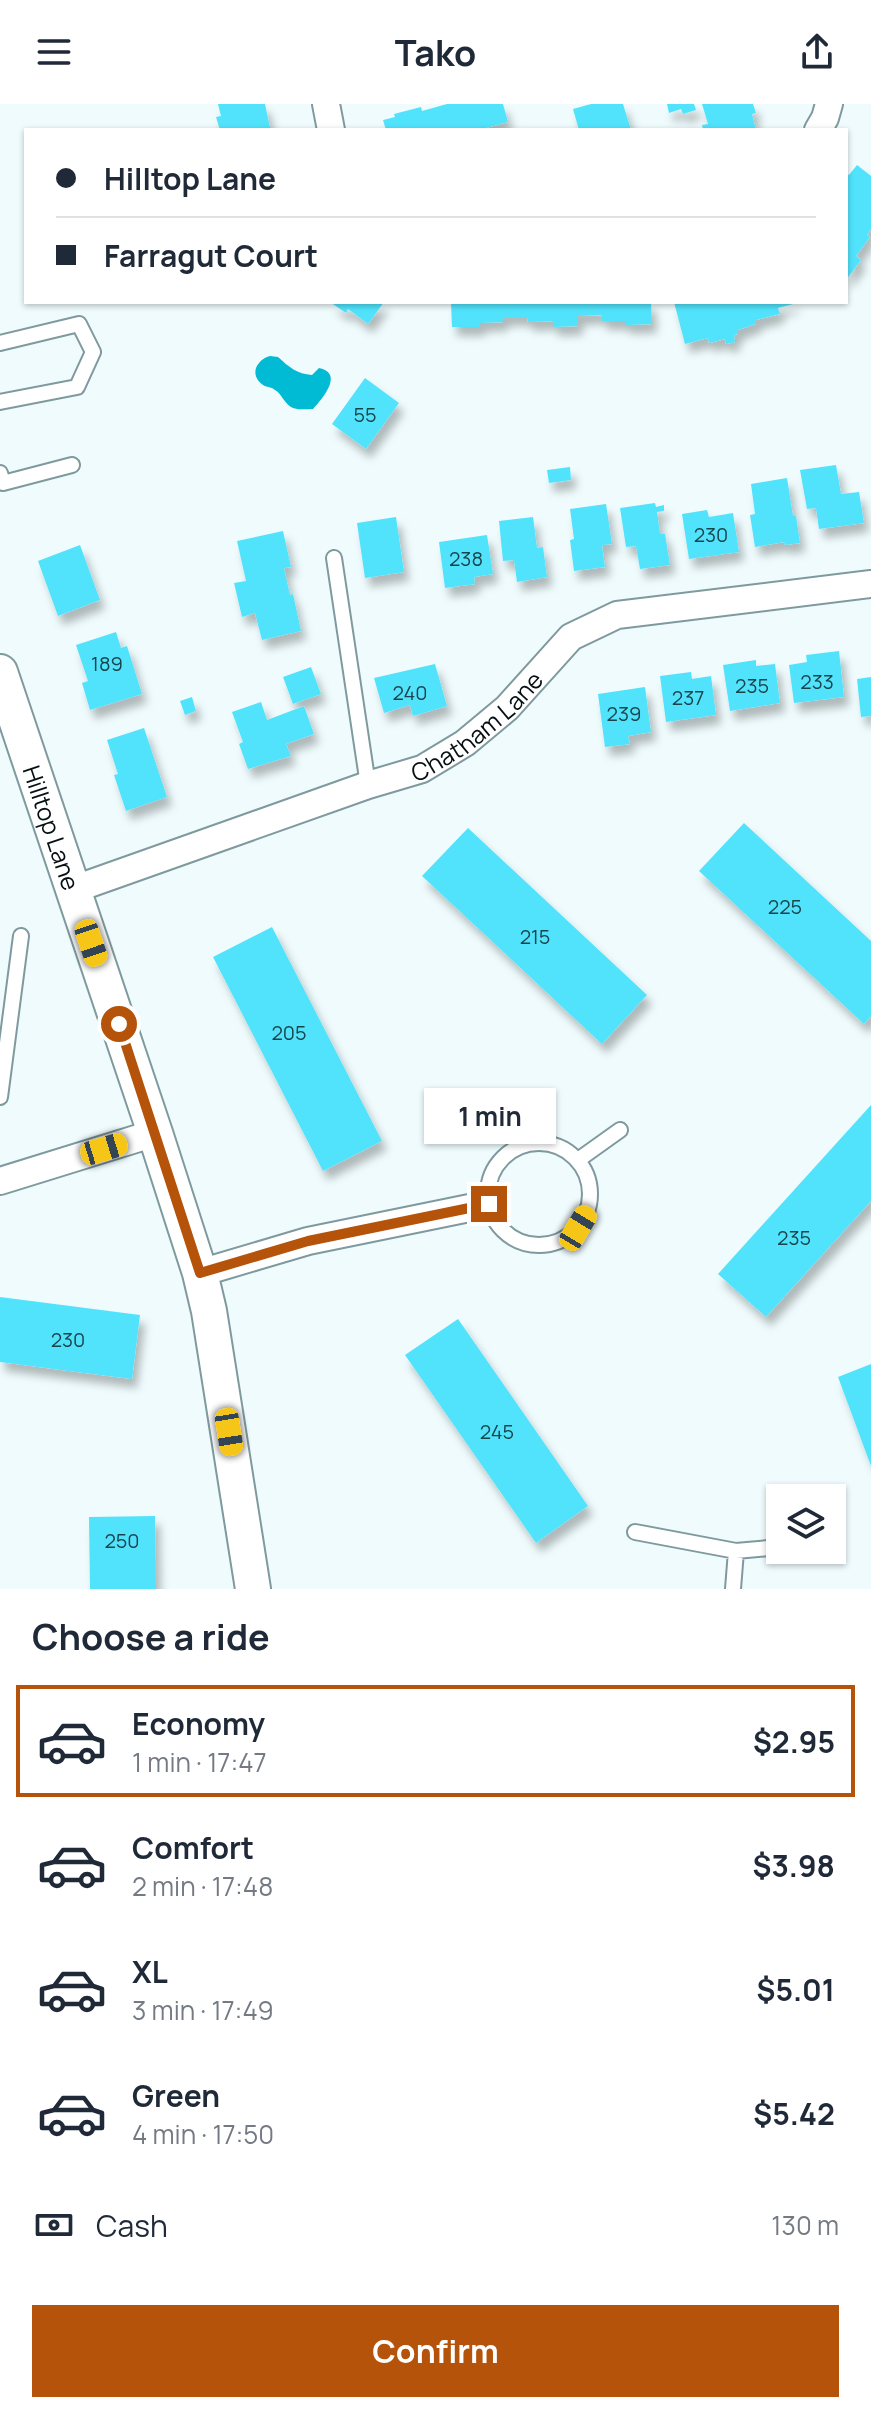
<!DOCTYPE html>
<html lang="en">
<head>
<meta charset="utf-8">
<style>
	body { margin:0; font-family:Manrope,sans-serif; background:#f6f6f7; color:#1f2937; height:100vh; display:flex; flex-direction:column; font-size:30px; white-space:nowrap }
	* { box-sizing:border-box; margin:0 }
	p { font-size:26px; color:#747a83 }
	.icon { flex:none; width:44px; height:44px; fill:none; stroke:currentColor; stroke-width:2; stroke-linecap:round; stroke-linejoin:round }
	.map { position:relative; height:1485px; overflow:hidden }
	.details { display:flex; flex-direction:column; background:#fff; flex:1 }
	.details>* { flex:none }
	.hud { position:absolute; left:24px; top:24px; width:824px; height:176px; border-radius:0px; box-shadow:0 2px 6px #0004; display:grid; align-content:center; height:176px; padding:0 32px; background:#fff }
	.fabs { position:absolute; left:766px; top:1380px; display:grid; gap:16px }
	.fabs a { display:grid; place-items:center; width:80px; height:80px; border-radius:0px; background:#fff; box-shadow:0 2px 6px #0004; font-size:40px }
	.end { position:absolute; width:36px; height:36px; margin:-18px; border:10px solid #b45309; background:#fff; box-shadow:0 0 0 4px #fff }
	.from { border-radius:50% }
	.bubble { position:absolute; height:56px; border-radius:0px; background:#fff; box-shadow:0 2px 6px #0004; font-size:26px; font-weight:700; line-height:56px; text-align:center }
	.car { position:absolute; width:24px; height:48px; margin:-24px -12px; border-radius:10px; box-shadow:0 0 6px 2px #0007; background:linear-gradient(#f5c518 24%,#345 0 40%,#f5c518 0 76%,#345 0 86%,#f5c518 0) }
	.hud b { display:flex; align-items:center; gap:28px; height:76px; font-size:30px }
	.hud b+b { border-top:2px solid #e0e1e3 }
	.hud i { width:20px; height:20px; background:#1f2937 }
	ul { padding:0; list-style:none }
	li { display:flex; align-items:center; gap:24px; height:112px; margin:0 16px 12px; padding:0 16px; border:4px solid transparent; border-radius:0px }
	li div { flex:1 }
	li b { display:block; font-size:30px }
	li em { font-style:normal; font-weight:700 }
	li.selected { border-color:#b45309 }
	li>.icon { width:72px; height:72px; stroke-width:1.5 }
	h2 { padding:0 32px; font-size:36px; line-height:96px }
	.pay { display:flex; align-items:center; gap:20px; height:88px; padding:0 32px; font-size:30px }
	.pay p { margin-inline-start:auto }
	.button { display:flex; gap:16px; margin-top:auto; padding:16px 32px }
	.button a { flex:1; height:92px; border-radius:0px; background:#b45309; color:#fff; font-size:32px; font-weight:700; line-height:92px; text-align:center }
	header { display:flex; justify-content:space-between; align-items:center; height:104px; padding:0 32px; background:#fff; font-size:36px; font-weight:700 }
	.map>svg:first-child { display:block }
	.water { fill:#01bad3 }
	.building { fill:#51e3fc; filter:url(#shadow) }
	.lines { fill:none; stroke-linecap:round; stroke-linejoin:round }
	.service-casing { stroke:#7f9a9f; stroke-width:18 }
	.minor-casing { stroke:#7f9a9f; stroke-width:30 }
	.tertiary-casing { stroke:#7f9a9f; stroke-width:38 }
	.service { stroke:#fff; stroke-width:14 }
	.minor { stroke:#fff; stroke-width:26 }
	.tertiary { stroke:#fff; stroke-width:34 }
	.route { stroke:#b45309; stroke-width:10 }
	.labels { text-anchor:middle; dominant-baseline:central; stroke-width:7; stroke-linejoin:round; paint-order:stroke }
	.number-label { font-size:20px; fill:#19444c }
	.street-label { font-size:24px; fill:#060f11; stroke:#fff }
</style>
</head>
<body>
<header><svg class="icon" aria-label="menu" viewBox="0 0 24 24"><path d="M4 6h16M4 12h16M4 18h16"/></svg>Tako<svg class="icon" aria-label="share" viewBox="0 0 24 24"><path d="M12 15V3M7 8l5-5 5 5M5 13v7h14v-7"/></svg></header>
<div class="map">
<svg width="871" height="1485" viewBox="0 0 871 1485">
	<defs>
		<filter id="shadow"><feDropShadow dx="5" dy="9" stdDeviation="4" flood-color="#0004"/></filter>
	</defs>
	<rect width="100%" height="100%" fill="#effbfd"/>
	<path class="water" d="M 270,252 L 278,253 C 289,263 297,270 312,271 L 319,264 C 344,269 323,294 313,305 C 307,305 298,306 293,304 C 285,301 282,290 275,286 C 270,282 268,284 263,281 C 249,271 256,256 270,252 Z"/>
	<path class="building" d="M 218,0 L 265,0 L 270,24 L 220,26 L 216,13 L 221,12 Z
		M 447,0 L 503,0 L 508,18 L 478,26 L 386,26 L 383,16 L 395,13 L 394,10 L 421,3 L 422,7 Z
		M 591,0 L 623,0 L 631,26 L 579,26 L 573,5 Z
		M 667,0 L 694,0 L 696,6 L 683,10 L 681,5 L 669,9 Z
		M 702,0 L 753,0 L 756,9 L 752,10 L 756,26 L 703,26 L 702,21 L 708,20 Z
		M 857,61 L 871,72 L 871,125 L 867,131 L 870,133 L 856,152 L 861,156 L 846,176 L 846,68 L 849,71 Z
		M 330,198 L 384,198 L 368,220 L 348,205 L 346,209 Z
		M 451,198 L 651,198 L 652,220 L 625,221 L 625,217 L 602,217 L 602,211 L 578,212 L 578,222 L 553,223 L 553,217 L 528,218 L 527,213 L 503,213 L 503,218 L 480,219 L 480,223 L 452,223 Z
		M 674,198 L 797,198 L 797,199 L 778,204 L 780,210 L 756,216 L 756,220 L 738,226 L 738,230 L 734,231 L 735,238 L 726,240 L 725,235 L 709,239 L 708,234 L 685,240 Z
		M 365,274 L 399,299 L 366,345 L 332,320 Z
		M 836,361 L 841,390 L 859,388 L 864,419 L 819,425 L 816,404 L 807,405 L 800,366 Z
		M 570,363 L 571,376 L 549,379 L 547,366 Z
		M 787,374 L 793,412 L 796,412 L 800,439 L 785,441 L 784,438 L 755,443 L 750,411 L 755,410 L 751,380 Z
		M 655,399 L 656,403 L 664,401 L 664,407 L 657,408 L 660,430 L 665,430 L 670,461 L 640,465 L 636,442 L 626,443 L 620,404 Z
		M 606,400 L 612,440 L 602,441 L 605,463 L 574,467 L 570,436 L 574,435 L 570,405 Z
		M 707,406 L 709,413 L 733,409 L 739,448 L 689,455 L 682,410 Z
		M 396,413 L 404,468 L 365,474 L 357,419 Z
		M 533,413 L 537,444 L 543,443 L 547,473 L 517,478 L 514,456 L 503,457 L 499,417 Z
		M 283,427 L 291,463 L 284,464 L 290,491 L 293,490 L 301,527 L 262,536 L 255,509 L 242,513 L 234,479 L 246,477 L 237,437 Z
		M 487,431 L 493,470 L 474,473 L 475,480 L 445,484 L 439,438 Z
		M 80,441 L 100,496 L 58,512 L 38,457 Z
		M 116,528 L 121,544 L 127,542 L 142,590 L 90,606 L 82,579 L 88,577 L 76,541 Z
		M 839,547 L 844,593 L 794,599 L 789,561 L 807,558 L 806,551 Z
		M 756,556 L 756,562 L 775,560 L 780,599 L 730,607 L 723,561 Z
		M 435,560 L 447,602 L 413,612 L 410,601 L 384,609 L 374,574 Z
		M 311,563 L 321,590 L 293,600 L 283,573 Z
		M 691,568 L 692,575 L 711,572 L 716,611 L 666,618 L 660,572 Z
		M 871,573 L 871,612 L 861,613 L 857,575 Z
		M 645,583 L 651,628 L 628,632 L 630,640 L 605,643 L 598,590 Z
		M 192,593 L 196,607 L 185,611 L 180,597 Z
		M 261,598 L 267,616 L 304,602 L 314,630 L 286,640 L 291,652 L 248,665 L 239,640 L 243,638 L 232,608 Z
		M 144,624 L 167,693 L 126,707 L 114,671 L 118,670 L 107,636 Z
		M 744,719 L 871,837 L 871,912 L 864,920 L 699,767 Z
		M 468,724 L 647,891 L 602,940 L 422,772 Z
		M 272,823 L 382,1037 L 323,1067 L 213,853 Z
		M 871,1001 L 871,1097 L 766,1213 L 718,1170 Z
		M 0,1193 L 140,1211 L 132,1275 L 0,1258 Z
		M 458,1215 L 588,1402 L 536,1439 L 405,1251 Z
		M 871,1260 L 871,1362 L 838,1273 Z
		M 155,1412 L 156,1485 L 90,1485 L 89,1413 Z"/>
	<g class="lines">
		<g class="service-casing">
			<path id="service" d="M 0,239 L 79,220 L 93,248 L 77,283 L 0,298
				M 0,369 L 3,379 L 72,361
				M 334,454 L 368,681
				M 0,993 L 21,832
				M488 1090a51 51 0 1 1 102 0a51 51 0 1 1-102 0Z
				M 578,1056 L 620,1026
				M 635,1428 L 736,1447 L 780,1443
				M 733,1485 L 736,1447"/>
		</g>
		<g class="minor-casing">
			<g id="minor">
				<path d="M 326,0 L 331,26"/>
				<path d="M 818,26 L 825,14 L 829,0"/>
				<path id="s1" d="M 72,786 L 368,681 L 422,665 L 465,639 L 507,604 L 571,533 L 617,511 L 871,480"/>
				<path d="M 0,1077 L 155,1029"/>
				<path d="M 200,1169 L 308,1137 L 489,1100"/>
			</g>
		</g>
		<g class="tertiary-casing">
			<g id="tertiary">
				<path id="s2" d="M 0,568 L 155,1029 L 200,1169 L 209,1207 L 253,1485"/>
			</g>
		</g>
		<use href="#service" class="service"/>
		<use href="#minor" class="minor"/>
		<use href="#tertiary" class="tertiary"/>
	</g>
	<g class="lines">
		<path class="route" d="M 119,920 L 200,1169 L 308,1137 L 489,1100"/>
	</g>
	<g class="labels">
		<g class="number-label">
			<text x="365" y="310">55</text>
			<text x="711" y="430">230</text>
			<text x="466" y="454">238</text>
			<text x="107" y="559">189</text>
			<text x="817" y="577">233</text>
			<text x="752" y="581">235</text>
			<text x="410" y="588">240</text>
			<text x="688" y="593">237</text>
			<text x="624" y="609">239</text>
			<text x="785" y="802">225</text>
			<text x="535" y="832">215</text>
			<text x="289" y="928">205</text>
			<text x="794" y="1133">235</text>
			<text x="68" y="1235">230</text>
			<text x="497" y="1327">245</text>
			<text x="122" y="1436">250</text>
		</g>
		<g class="street-label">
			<text stroke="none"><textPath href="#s1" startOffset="440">Chatham Lane</textPath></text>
			<text stroke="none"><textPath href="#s2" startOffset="164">Hilltop Lane</textPath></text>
		</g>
	</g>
</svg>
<div class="fabs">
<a><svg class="icon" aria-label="layers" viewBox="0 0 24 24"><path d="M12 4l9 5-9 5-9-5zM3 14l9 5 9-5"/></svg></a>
</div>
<i class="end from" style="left:119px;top:920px"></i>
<i class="end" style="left:489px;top:1100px"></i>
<div class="bubble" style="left:424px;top:984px;width:132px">1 min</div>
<i class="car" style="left:91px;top:839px;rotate:161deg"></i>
<i class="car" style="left:104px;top:1045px;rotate:73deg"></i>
<i class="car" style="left:578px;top:1124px;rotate:31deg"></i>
<i class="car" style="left:229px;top:1328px;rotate:171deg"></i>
<div class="hud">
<b><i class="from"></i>Hilltop Lane</b>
<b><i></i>Farragut Court</b>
</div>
</div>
<section class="details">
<h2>Choose a ride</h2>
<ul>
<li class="selected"><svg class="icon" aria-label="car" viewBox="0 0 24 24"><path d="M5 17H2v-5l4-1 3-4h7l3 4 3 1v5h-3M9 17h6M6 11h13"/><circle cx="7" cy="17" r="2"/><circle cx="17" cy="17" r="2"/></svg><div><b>Economy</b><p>1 min · 17:47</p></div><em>$2.95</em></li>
<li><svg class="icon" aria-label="car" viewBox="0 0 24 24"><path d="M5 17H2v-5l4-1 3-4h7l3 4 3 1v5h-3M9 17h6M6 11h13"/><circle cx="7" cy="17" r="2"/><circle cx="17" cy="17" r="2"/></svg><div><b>Comfort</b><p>2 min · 17:48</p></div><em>$3.98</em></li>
<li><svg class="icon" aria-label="car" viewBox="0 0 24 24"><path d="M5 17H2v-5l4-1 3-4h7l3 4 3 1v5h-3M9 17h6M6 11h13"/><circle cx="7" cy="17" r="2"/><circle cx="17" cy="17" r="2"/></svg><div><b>XL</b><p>3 min · 17:49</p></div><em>$5.01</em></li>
<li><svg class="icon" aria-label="car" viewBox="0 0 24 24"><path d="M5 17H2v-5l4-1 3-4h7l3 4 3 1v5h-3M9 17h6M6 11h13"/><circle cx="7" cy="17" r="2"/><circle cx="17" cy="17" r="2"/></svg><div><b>Green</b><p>4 min · 17:50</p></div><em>$5.42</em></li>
</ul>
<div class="pay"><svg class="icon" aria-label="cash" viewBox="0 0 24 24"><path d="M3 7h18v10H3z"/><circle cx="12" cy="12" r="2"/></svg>Cash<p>130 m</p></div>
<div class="button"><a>Confirm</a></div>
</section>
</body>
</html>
